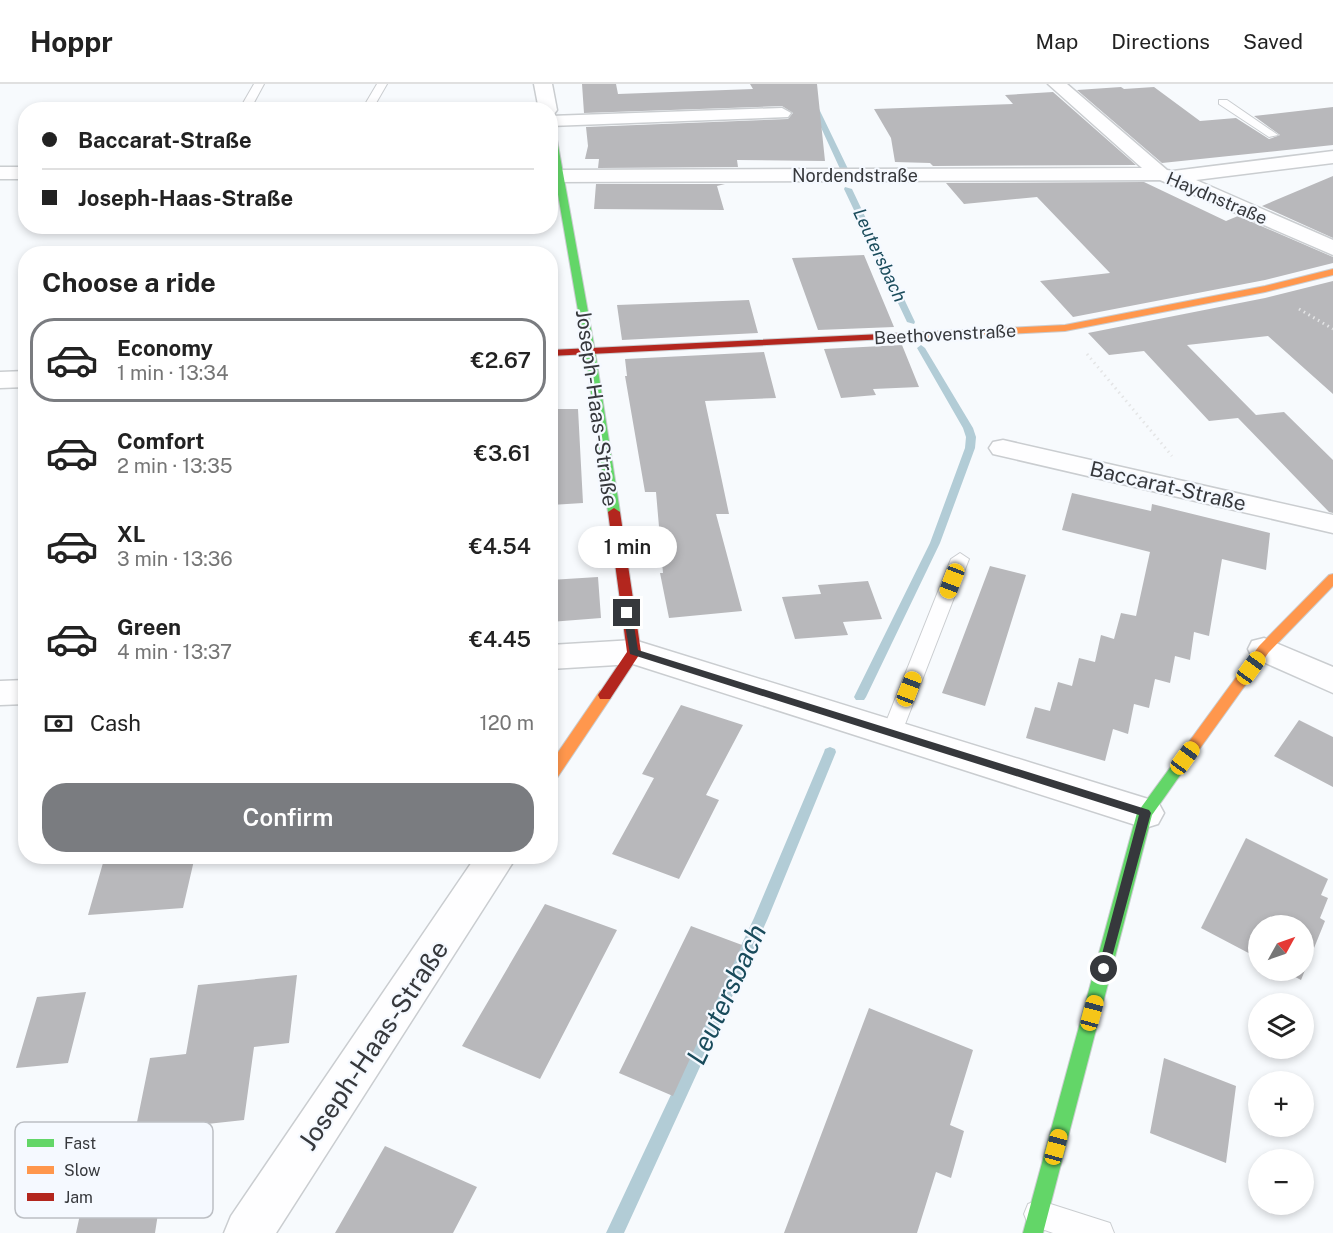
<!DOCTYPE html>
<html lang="en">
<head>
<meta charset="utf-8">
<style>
	body { margin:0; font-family:"Public Sans",sans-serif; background:#f6f6f6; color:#222; height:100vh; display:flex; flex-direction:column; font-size:22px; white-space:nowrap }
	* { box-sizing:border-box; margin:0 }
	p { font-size:20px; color:#767676 }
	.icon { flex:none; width:33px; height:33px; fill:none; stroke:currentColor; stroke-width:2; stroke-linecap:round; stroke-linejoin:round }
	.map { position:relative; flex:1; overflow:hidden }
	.panel { position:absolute; left:18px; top:162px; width:540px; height:618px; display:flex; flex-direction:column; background:#fff; border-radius:24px; box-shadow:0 3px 9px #0003 }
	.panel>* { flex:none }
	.banner { position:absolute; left:18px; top:18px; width:540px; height:132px; border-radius:24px; box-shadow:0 3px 9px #0003; display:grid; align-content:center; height:132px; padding:0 24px; background:#fff }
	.needle { width:39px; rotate:50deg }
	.buttons { position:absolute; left:1248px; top:831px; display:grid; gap:12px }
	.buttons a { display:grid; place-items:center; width:66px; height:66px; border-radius:50%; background:#fff; box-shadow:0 3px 9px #0003; font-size:30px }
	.end { position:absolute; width:27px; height:27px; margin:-14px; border:8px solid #36383c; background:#fff; box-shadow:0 0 0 3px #fff }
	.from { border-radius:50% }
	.bubble { position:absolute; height:42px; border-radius:21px; background:#fff; box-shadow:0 3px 9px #0003; font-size:20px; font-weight:600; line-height:42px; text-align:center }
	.car { position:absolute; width:18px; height:36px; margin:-18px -9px; border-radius:8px; box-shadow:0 0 4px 2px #0007; background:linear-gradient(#f5c518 24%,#345 0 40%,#f5c518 0 76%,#345 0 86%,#f5c518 0) }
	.banner b { display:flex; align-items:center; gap:21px; height:57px; font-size:22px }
	.banner b+b { border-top:2px solid #e0e0e0 }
	.banner i { width:15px; height:15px; background:#222 }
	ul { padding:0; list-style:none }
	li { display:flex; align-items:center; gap:18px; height:84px; margin:0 12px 9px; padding:0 12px; border:3px solid transparent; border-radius:24px }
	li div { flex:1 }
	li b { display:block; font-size:22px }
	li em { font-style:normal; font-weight:600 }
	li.on { border-color:#7a7c80 }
	li>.icon { width:54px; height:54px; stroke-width:1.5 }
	h2 { padding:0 24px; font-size:27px; line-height:72px }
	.pay { display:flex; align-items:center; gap:15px; height:66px; padding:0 24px; font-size:22px }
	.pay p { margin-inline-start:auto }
	.primary-button { display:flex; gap:12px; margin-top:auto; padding:12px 24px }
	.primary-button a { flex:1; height:69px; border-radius:24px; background:#7a7c80; color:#fff; font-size:24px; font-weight:600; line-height:69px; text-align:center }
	header { display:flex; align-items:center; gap:36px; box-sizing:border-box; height:84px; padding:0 30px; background:#fff; border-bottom:2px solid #e0e0e0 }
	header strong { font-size:28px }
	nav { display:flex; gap:33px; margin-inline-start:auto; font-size:21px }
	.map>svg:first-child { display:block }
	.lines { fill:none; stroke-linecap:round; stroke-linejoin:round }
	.stream { fill:#b2ccd6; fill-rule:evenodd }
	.building { fill:#b8b8bb }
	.lane-casing { stroke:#cacdd0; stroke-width:2 }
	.street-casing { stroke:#cacdd0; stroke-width:3 }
	.fast-casing { stroke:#cacdd0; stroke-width:2 }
	.slow-casing { stroke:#cacdd0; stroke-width:2 }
	.jam-casing { stroke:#cacdd0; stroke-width:2 }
	.path { stroke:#e4e5e6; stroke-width:3; stroke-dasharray:1.5 4; stroke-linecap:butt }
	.lane { fill:#fefeff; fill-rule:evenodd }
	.street { fill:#fefeff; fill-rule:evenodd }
	.fast { fill:#63d668; fill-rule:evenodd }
	.slow { fill:#ff974d; fill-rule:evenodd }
	.jam { fill:#b3261e; fill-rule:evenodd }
	.route { fill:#36383c }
	.labels { text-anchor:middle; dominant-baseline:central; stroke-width:4.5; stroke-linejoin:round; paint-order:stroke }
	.far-street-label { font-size:18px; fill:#36383c; stroke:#f5f9ff }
	.far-water-label { font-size:18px; font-style:italic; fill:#194b5b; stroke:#f5f9ff }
	.street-label { font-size:21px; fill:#36383c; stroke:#f5f9ff }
	.near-street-label { font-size:26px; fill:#36383c; stroke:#f5f9ff }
	.near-water-label { font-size:27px; font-style:italic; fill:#194b5b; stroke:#f5f9ff }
	.key { fill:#f5f9ff; stroke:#bcbfc4; stroke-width:1.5 }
	.key-label { font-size:16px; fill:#36383c }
</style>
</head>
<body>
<header>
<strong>Hoppr</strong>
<nav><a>Map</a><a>Directions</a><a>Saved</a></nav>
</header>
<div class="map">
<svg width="1333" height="1149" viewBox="0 0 1333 1149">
	<rect width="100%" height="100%" fill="#f7fafd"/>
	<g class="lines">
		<path class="stream" d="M 801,0 L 807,0 L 849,87 L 848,89 L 841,87 Z
			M 845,103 L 852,105 L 915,238 L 914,240 L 907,238 L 844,105 Z
			M 921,261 L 925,264 L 973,344 L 976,353 L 975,364 L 940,459 L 866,613 L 864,616 L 856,616 L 854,613 L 930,459 L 965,364 L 966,353 L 963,344 L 917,264 Z
			M 830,663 L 835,665 L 836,668 L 768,834 L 624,1149 L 606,1149 L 754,834 L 824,668 L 825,665 Z"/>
	</g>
	<path class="building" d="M 582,0 L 616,0 L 618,10 L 753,5 L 750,0 L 817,0 L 825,77 L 737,76 L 738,83 L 598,84 L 599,75 L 585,75 L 588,62 L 586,43 L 788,35 L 793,29 L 782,22 L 584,29 Z
		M 1121,3 L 1124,5 L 1154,3 L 1200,37 L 1236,34 L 1269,55 L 1280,51 L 1254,32 L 1333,23 L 1333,61 L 1162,79 L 1077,6 Z
		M 1053,8 L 1136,81 L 933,82 L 930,79 L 895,78 L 891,54 L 874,25 L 1013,20 L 1005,11 Z
		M 1333,92 L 1333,154 L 1262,122 Z
		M 1144,98 L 1226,137 L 1238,132 L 1333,173 L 1333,179 L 1265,196 L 1073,233 L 1040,197 L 1110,189 L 1037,113 L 964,120 L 946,99 Z
		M 596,100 L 725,100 L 717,102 L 724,126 L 594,125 Z
		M 864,171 L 894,243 L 818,246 L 792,174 Z
		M 1333,197 L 1333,310 L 1268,252 L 1187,261 L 1256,331 L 1284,328 L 1333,376 L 1333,429 L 1329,428 L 1238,334 L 1209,337 L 1144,267 L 1109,271 L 1088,249 L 1265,214 Z
		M 749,216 L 758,249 L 622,256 L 617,221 Z
		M 902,261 L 919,303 L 873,305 L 876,311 L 841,314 L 824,265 Z
		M 764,268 L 776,314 L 705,317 L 729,430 L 716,430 L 742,527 L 669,534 L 660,489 L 663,489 L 656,408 L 645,408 L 625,292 L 627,292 L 625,275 Z
		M 554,325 L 578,325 L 583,419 L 551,421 Z
		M 1072,409 L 1151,427 L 1152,420 L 1270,449 L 1266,486 L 1222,475 L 1209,552 L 1194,548 L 1190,576 L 1175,572 L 1170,599 L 1155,595 L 1149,624 L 1134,620 L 1128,650 L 1113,645 L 1105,677 L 1026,654 L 1035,623 L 1050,627 L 1058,598 L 1072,602 L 1079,574 L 1095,578 L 1101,551 L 1114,555 L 1121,529 L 1136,532 L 1150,468 L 1062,446 Z
		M 990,482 L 1026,491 L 985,622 L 942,609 Z
		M 598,493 L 601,534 L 550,538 L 550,496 Z
		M 868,497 L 882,535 L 843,538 L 848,551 L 795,555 L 782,513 L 821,510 L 818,501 Z
		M 681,621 L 743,641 L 706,711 L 719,716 L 679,795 L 612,770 L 654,694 L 642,690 Z
		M 1299,636 L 1333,653 L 1333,703 L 1274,672 Z
		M 1246,754 L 1328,795 L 1321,811 L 1328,814 L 1320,834 L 1325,837 L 1301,896 L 1282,886 L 1304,886 L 1304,842 L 1258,842 L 1258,874 L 1201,844 Z
		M 105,772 L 195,772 L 183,824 L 88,831 Z
		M 545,820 L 617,846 L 540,995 L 462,962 Z
		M 691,842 L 742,861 L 673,1012 L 619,989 Z
		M 297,891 L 289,959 L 254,963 L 244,1036 L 207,1040 L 194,1119 L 159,1123 L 155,1149 L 76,1149 L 97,1052 L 135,1048 L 150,974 L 186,970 L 198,901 Z
		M 86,908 L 68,979 L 16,984 L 37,913 Z
		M 869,924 L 973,966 L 950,1041 L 964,1047 L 951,1094 L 936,1088 L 917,1149 L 784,1149 Z
		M 1164,974 L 1236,1002 L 1226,1079 L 1150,1049 Z
		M 385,1062 L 477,1103 L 453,1149 L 335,1149 Z"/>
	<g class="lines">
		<g class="lane-casing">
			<path id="lane" d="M 254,0 L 264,0 L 250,26 L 239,26 Z
				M 377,0 L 387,0 L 372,26 L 323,26 L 328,23 L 364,22 Z
				M 1219,16 L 1227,16 L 1278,51 L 1269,53 L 1219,20 Z
				M 960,469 L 969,475 L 902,648 L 899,653 L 892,656 L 885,653 L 882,648 L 951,475 Z
				M 1038,1116 L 1110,1139 L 1114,1149 L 1053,1149 L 1028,1140 L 1024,1130 L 1028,1120 Z"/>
		</g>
		<g class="street-casing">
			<path id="street" d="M 534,0 L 552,0 L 557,26 L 554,30 L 550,31 L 550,26 L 539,26 Z
				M 1048,0 L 1067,0 L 1167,86 L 1173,87 L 1333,67 L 1333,79 L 1196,96 L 1333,156 L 1333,171 L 1160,96 L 550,98 L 550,86 L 1142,84 Z
				M 782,24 L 791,29 L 788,33 L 550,42 L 550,32 Z
				M 0,83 L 26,83 L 26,95 L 0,95 Z
				M 26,287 L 26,303 L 0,304 L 0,288 Z
				M 1003,356 L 1333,431 L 1333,449 L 993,370 L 989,364 L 993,358 Z
				M 1264,554 L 1333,583 L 1333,609 L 1252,573 L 1248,565 L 1252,557 Z
				M 634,556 L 1145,714 L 1158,718 L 1164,729 L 1158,740 L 1145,744 L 633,580 L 550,585 L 550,561 Z
				M 26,596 L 26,620 L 0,621 L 0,597 Z
				M 476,772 L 517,772 L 276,1149 L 224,1149 L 231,1132 Z"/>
		</g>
		<g class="fast-casing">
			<path id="fast" d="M 550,37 L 554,39 L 595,267 L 620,428 L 614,432 L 608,428 L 585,267 L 550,64 Z
				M 1188,664 L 1193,666 L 1195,670 L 1152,731 L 1043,1149 L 1023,1149 L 1137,729 L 1183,666 Z"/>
		</g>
		<g class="slow-casing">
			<path id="slow" d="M 1333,185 L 1333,191 L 1265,208 L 1065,247 L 924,254 L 919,251 L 924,248 L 1065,241 L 1265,202 Z
				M 1333,490 L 1333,502 L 1269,568 L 1193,674 L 1183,674 L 1181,670 L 1183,666 L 1259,562 L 1329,491 Z
				M 605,606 L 610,607 L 612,611 L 610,615 L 555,697 L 550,699 L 550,680 L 600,607 Z"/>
		</g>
		<g class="jam-casing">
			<path id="jam" d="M 924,248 L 929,251 L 927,253 L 550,272 L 550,266 Z
				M 614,424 L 620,428 L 641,568 L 610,615 L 600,615 L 598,611 L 627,568 L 608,428 Z"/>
		</g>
		<path class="path" d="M 1299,225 L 1333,245
			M 1087,270 L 1172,372"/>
		<use href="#lane" class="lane"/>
		<use href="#street" class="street"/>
		<use href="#fast" class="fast"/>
		<use href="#slow" class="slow"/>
		<use href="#jam" class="jam"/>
	</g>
	<path class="route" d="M 627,526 L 632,529 L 638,566 L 1149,726 L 1151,729 L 1108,888 L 1099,888 L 1098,885 L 1139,731 L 630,570 L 623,529 Z"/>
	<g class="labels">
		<g class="far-street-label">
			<text x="855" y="91">Nordendstraße</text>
			<text transform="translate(1217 114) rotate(23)">Haydnstraße</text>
			<text transform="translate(945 250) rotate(-3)">Beethovenstraße</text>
		</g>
		<g class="far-water-label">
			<text transform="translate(880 171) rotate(65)">Leutersbach</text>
		</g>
		<g class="street-label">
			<text transform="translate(597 324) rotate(82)">Joseph-Haas-Straße</text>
			<text transform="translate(1168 402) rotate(13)">Baccarat-Straße</text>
		</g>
		<g class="near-street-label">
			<text transform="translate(373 961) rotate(-56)">Joseph-Haas-Straße</text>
		</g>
		<g class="near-water-label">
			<text transform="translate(726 910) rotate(-65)">Leutersbach</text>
		</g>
	</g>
	<rect x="15" y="1038" width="198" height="96" rx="9" class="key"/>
	<rect x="27" y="1055" width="27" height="8" fill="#63d668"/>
	<rect x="27" y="1082" width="27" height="8" fill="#ff974d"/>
	<rect x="27" y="1109" width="27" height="8" fill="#b3261e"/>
	<g class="key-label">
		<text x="64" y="1065">Fast</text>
		<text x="64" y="1092">Slow</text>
		<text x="64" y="1119">Jam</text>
	</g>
</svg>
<div class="buttons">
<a><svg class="needle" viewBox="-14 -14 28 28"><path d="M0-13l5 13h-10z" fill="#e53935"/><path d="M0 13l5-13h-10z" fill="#767676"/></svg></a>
<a><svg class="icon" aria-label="layers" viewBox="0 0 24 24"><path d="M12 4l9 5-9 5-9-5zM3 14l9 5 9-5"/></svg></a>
<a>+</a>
<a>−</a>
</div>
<i class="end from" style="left:1104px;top:885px"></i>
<i class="end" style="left:627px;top:529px"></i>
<div class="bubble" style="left:578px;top:442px;width:99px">1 min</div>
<i class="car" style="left:952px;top:497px;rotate:201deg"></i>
<i class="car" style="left:1251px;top:584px;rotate:36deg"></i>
<i class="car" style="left:909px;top:605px;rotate:21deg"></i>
<i class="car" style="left:1185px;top:674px;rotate:36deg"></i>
<i class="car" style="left:1092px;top:929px;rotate:15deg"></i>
<i class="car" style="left:1056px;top:1063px;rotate:15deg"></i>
<div class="banner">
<b><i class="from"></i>Baccarat-Straße</b>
<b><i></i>Joseph-Haas-Straße</b>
</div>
<section class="panel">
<h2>Choose a ride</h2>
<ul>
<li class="on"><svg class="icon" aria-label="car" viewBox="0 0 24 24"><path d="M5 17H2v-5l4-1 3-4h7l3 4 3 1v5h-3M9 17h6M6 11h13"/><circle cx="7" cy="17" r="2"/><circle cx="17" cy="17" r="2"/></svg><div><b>Economy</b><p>1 min · 13:34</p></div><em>€2.67</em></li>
<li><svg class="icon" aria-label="car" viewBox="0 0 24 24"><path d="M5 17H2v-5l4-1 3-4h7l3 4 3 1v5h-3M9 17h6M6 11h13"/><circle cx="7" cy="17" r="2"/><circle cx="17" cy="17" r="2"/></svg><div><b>Comfort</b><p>2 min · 13:35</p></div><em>€3.61</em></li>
<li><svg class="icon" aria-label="car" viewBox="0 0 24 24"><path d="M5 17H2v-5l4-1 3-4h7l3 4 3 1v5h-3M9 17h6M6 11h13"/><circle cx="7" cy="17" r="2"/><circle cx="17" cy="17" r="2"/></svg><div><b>XL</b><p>3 min · 13:36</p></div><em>€4.54</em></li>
<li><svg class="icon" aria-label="car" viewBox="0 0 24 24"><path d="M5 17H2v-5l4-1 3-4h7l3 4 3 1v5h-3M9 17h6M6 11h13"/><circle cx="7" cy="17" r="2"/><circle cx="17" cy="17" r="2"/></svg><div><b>Green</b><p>4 min · 13:37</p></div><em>€4.45</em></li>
</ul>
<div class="pay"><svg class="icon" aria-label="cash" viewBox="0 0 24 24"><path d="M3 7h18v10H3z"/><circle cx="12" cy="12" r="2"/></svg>Cash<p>120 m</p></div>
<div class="primary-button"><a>Confirm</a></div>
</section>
</div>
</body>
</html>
